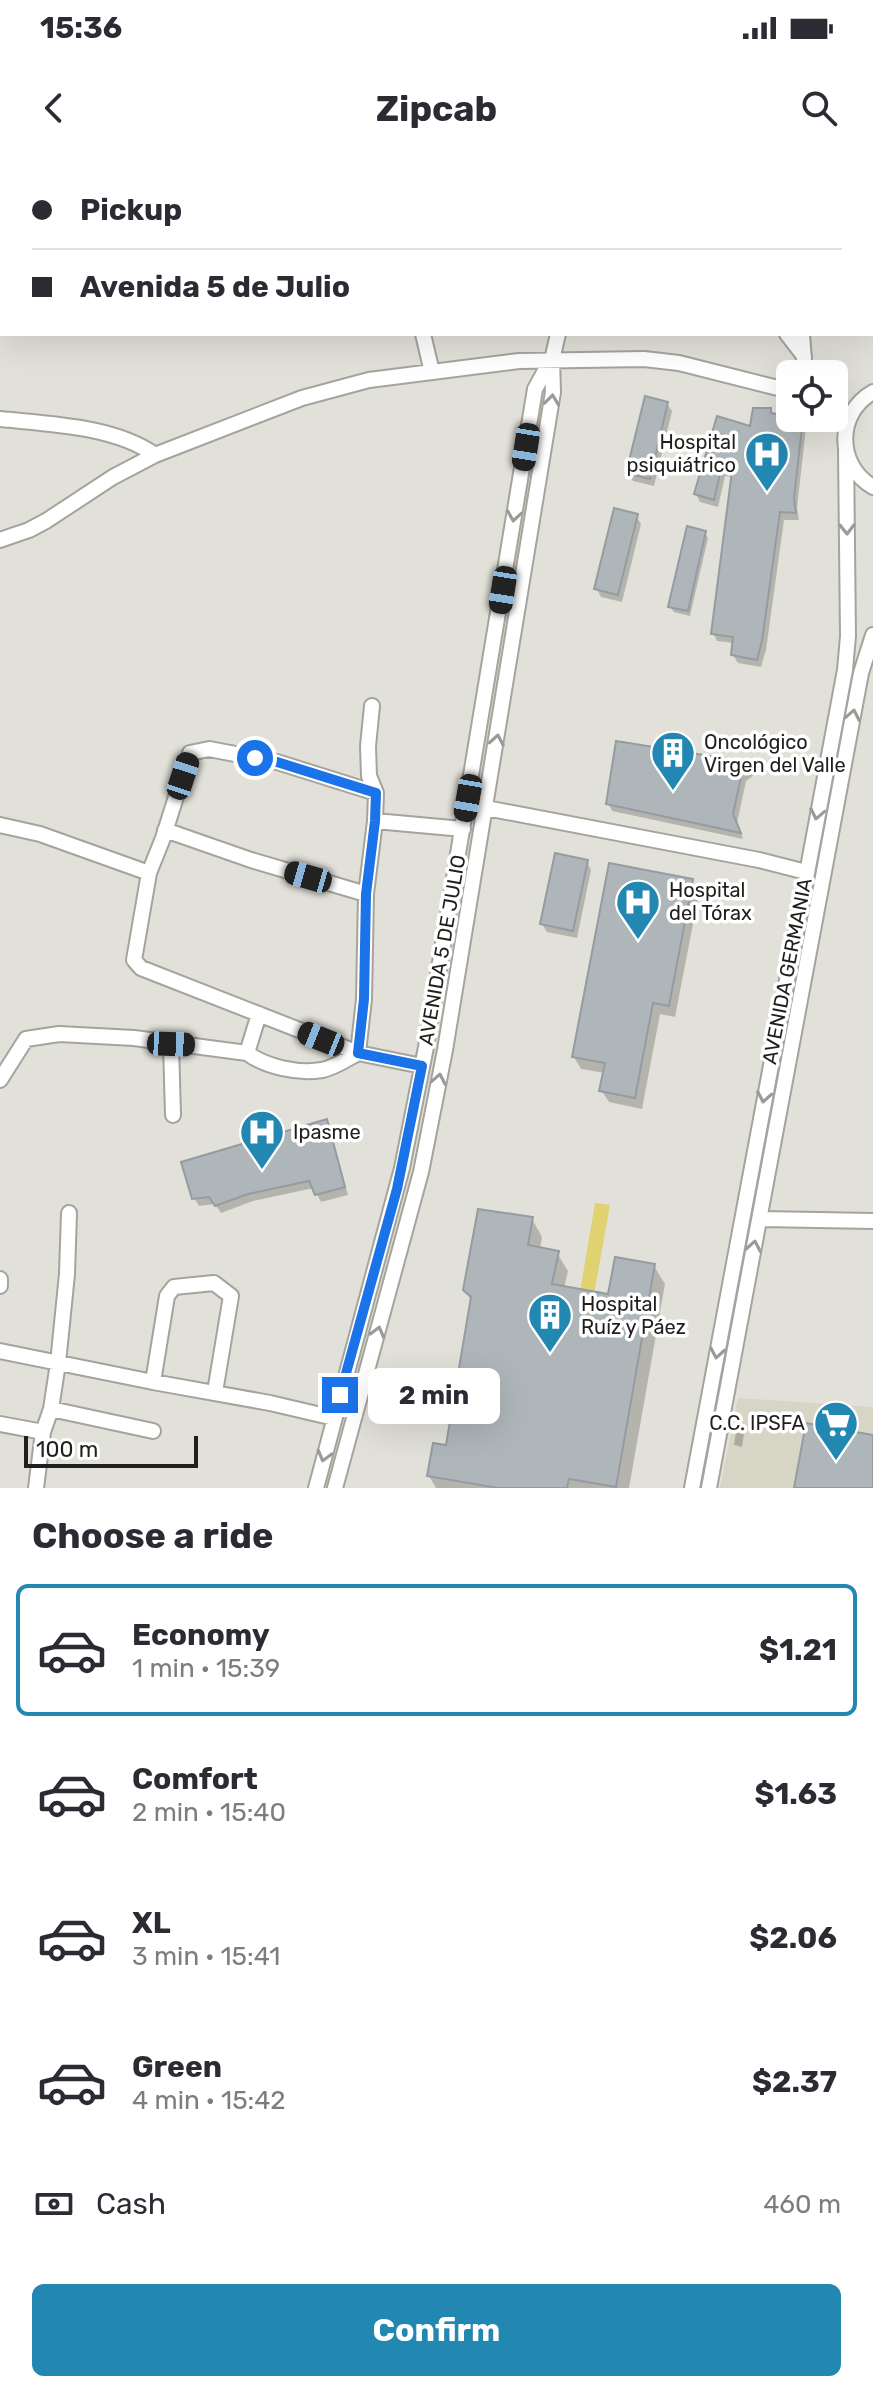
<!DOCTYPE html>
<html lang="en">
<head>
<meta charset="utf-8">
<style>
	body { margin:0; font-family:Rubik,sans-serif; background:#f2f2f3; color:#2b2b33; height:100vh; display:flex; flex-direction:column; font-size:30px; white-space:nowrap }
	* { box-sizing:border-box; margin:0 }
	p { font-size:26px; color:#7c7c81 }
	.icon { flex:none; width:44px; height:44px; fill:none; stroke:currentColor; stroke-width:2; stroke-linecap:round; stroke-linejoin:round }
	.map { position:relative; height:1328px; overflow:hidden }
	.panel { display:flex; flex-direction:column; background:#fff; flex:1 }
	.panel>* { flex:none }
	.top-card { position:absolute; left:0px; top:0px; width:874px; height:176px; box-shadow:0 8px 32px #0002; display:grid; align-content:center; height:176px; padding:0 32px; background:#fff }
	.fabs { position:absolute; left:776px; top:200px; display:grid; gap:16px }
	.fabs a { display:grid; place-items:center; width:72px; height:72px; border-radius:12px; background:#fff; box-shadow:0 8px 32px #0002; font-size:40px }
	.scale { position:absolute; left:24px; bottom:20px; width:174px; box-sizing:border-box; padding-left:8px; border:4px solid #201f1d; border-top:0; font-size:22px; line-height:28px; white-space:nowrap; color:#201f1d; -webkit-text-stroke:6px #fff; paint-order:stroke }
	.end { position:absolute; width:36px; height:36px; margin:-18px; border:10px solid #1a73e8; background:#fff; box-shadow:0 0 0 4px #fff }
	.from { border-radius:50% }
	.bubble { position:absolute; height:56px; border-radius:12px; background:#fff; box-shadow:0 8px 32px #0002; font-size:26px; font-weight:700; line-height:56px; text-align:center }
	.car { position:absolute; width:24px; height:48px; margin:-24px -12px; border-radius:10px; box-shadow:0 0 6px 2px #0007; background:linear-gradient(#222 24%,#8ab4d8 0 40%,#222 0 76%,#8ab4d8 0 86%,#222 0) }
	.top-card b { display:flex; align-items:center; gap:28px; height:76px; font-size:30px }
	.top-card b+b { border-top:2px solid #e1e1e2 }
	.top-card i { width:20px; height:20px; background:#2b2b33 }
	ul { padding:0; list-style:none }
	li { display:flex; align-items:center; gap:24px; height:132px; margin:0 16px 12px; padding:0 16px; border:4px solid transparent; border-radius:12px }
	li div { flex:1 }
	li b { display:block; font-size:30px }
	li em { font-style:normal; font-weight:700 }
	li.active { border-color:#2287b1 }
	li>.icon { width:72px; height:72px; stroke-width:1.5 }
	h2 { padding:0 32px; font-size:36px; line-height:96px }
	.pay { display:flex; align-items:center; gap:20px; height:88px; padding:0 32px; font-size:30px }
	.pay p { margin-inline-start:auto }
	.button { display:flex; gap:16px; margin-top:auto; padding:16px 32px }
	.button a { flex:1; height:92px; border-radius:12px; background:#2287b1; color:#fff; font-size:32px; font-weight:700; line-height:92px; text-align:center }
	.status { display:flex; justify-content:space-between; align-items:center; height:56px; padding:0 40px; background:#fff; direction:ltr }
	.status svg { height:22px; fill:currentColor }
	header { display:flex; justify-content:space-between; align-items:center; height:104px; padding:0 32px; background:#fff; font-size:36px; font-weight:700 }
	.map>svg:first-child { display:block }
	.built { fill:#d7d5c6 }
	.green { fill:#e1d271 }
	.shadow { fill:#0003 }
	.building { fill:#aeb6ba; stroke:#959ca1; stroke-width:2 }
	.lines { fill:none; stroke-linecap:round; stroke-linejoin:round }
	.minor-casing { stroke:#a5a49c; stroke-width:18 }
	.minor { stroke:#fff; stroke-width:14 }
	.oneway { stroke:#9b9a99 }
	.route { stroke:#1a73e8; stroke-width:10 }
	.labels { text-anchor:middle; dominant-baseline:central; stroke-width:7; stroke-linejoin:round; paint-order:stroke }
	.poi-label { font-size:20px; fill:#201f1d; stroke:#fff; text-anchor:start }
	.street-label { font-size:20px; fill:#201f1d; stroke:#fff }
</style>
</head>
<body>
<div class="status"><b>15:36</b><svg viewBox="0 0 49 12"><path d="M0 12V9h3v3zM5 12V6h3v6zM10 12V3h3v9zM15 12V0h3v12zM26 1h20v11H26zM47 4h2v5h-2z"/></svg></div>
<header><svg class="icon" aria-label="back" viewBox="0 0 24 24"><path d="M15 5l-7 7 7 7"/></svg>Zipcab<svg class="icon" aria-label="search" viewBox="0 0 24 24"><circle cx="10" cy="10" r="6"/><path d="M15 15l6 6"/></svg></header>
<div class="map">
<svg width="873" height="1328" viewBox="0 0 873 1328">
	<rect width="100%" height="100%" fill="#e2e1d9"/>
	<path class="built" d="M 738,1238 L 873,1247 L 873,1328 L 720,1328 Z"/>
	<path class="green" d="M 595,1043 L 610,1045 L 594,1134 L 580,1132 Z"/>
	<path class="shadow" d="M 667,244 L 672,251 L 654,326 L 633,321 L 628,313 Z
		M 770,250 L 773,256 L 802,260 L 806,268 L 797,348 L 799,360 L 784,360 L 766,490 L 761,507 L 738,503 L 733,495 L 734,483 L 717,481 L 713,473 L 733,317 L 725,316 L 718,347 L 700,342 L 696,334 Z
		M 636,356 L 641,364 L 622,442 L 601,437 L 597,429 Z
		M 705,373 L 708,378 L 690,456 L 674,452 L 670,447 Z
		M 617,583 L 754,605 L 758,612 L 746,621 L 737,663 L 743,679 L 612,651 L 608,643 Z
		M 587,702 L 591,710 L 577,778 L 547,772 L 542,764 Z
		M 692,721 L 699,733 L 675,857 L 660,854 L 642,949 L 609,942 L 601,930 L 605,913 L 581,909 L 574,897 Z
		M 326,961 L 330,969 L 348,1035 L 321,1042 L 314,1028 L 253,1041 L 221,1053 L 215,1044 L 199,1046 L 194,1038 Z
		M 532,1059 L 542,1077 L 540,1089 L 557,1093 L 568,1111 L 564,1128 L 610,1136 L 654,1106 L 665,1124 L 629,1328 L 436,1328 L 429,1316 L 448,1287 L 472,1142 L 465,1129 Z
		M 736,1272 L 744,1274 L 742,1287 L 734,1285 Z"/>
	<path class="building" d="M 645,236 L 668,242 L 650,319 L 626,313 Z
		M 753,248 L 771,248 L 771,253 L 790,256 L 790,258 L 803,258 L 794,338 L 796,353 L 780,352 L 762,481 L 757,500 L 731,495 L 733,477 L 711,474 L 732,311 L 721,309 L 714,340 L 694,334 L 717,256 L 750,266 Z
		M 614,348 L 638,354 L 618,435 L 594,429 Z
		M 687,366 L 706,371 L 688,451 L 668,447 Z
		M 616,581 L 755,603 L 742,613 L 733,654 L 741,673 L 606,644 Z
		M 555,693 L 588,700 L 573,771 L 540,764 Z
		M 609,703 L 693,719 L 669,846 L 653,843 L 635,938 L 599,931 L 605,903 L 572,897 Z
		M 327,959 L 345,1027 L 315,1035 L 309,1021 L 248,1034 L 215,1046 L 209,1037 L 192,1039 L 181,1002 Z
		M 478,1049 L 533,1057 L 528,1085 L 559,1091 L 552,1124 L 608,1134 L 615,1097 L 655,1104 L 616,1327 L 569,1319 L 567,1328 L 498,1328 L 427,1316 L 433,1283 L 446,1285 L 471,1137 L 463,1130 Z
		M 806,1263 L 873,1275 L 873,1328 L 794,1328 Z"/>
	<g class="lines">
		<g class="minor-casing">
			<path id="minor" d="M 589,0 L 593,2
				M 67,1 L 68,2
				M 799,2 L 799,0
				M 423,174 L 432,212
				M 787,174 L 804,196
				M 802,174 L 805,214
				M 873,232 C 836,253 836,305 873,327
				M 834,247 L 850,255
				M 0,259 C 48,264 115,266 155,295
				M 0,380 L 29,370 L 46,361 L 113,317 L 155,295 L 302,238 L 369,220 L 519,201 L 644,199 L 679,203 L 790,231
				M 376,633 L 277,602 L 209,589 L 190,593 L 163,678 L 149,713 L 134,800 L 141,808 L 358,893 L 422,906
				M 486,648 L 759,700 L 806,712
				M 375,661 L 463,669
				M 0,665 L 40,674 L 149,713
				M 165,670 L 251,700 L 366,734
				M 171,884 L 173,955
				M 247,893 L 259,854
				M 0,920 L 26,879 L 59,874 L 134,878 L 247,893 C 266,907 298,914 322,910 C 334,908 347,899 358,893 L 364,839 L 366,734 L 375,661 L 376,633 L 369,616 L 368,586 L 372,546
				M 759,1059 L 873,1061
				M 0,1119 L 0,1126
				M 0,1191 L 153,1222 L 270,1243 L 334,1258
				M 153,1222 L 167,1136 L 174,1127 L 214,1123 L 231,1136 L 215,1232
				M 51,1249 L 153,1271
				M 0,1264 L 43,1272
				M 36,1328 L 43,1272 L 51,1249 L 58,1203 L 67,1114 L 69,1053
				M 316,1328 L 402,1008 L 426,887 L 535,229 L 551,200
				M 335,1328 L 421,1012 L 445,890 L 553,232 L 552,200 L 558,174
				M 692,1328 L 845,510 L 848,476 L 846,291
				M 709,1328 L 861,513 L 873,475"/>
		</g>
		<use href="#minor" class="minor"/>
	</g>
	<defs><path id="oneway-chevron" d="M-2-3.5L2.5 0L-2 3.5" fill="none" stroke-width="1.6" stroke-linecap="round" stroke-linejoin="round" transform="scale(2)"/></defs>
	<g class="oneway">
		<use href="#oneway-chevron" transform="translate(552 240) rotate(-83)"/>
		<use href="#oneway-chevron" transform="translate(514 356) rotate(99)"/>
		<use href="#oneway-chevron" transform="translate(847 369) rotate(89)"/>
		<use href="#oneway-chevron" transform="translate(853 555) rotate(-79)"/>
		<use href="#oneway-chevron" transform="translate(497 580) rotate(-80)"/>
		<use href="#oneway-chevron" transform="translate(817 654) rotate(101)"/>
		<use href="#oneway-chevron" transform="translate(439 919) rotate(-79)"/>
		<use href="#oneway-chevron" transform="translate(764 937) rotate(100)"/>
		<use href="#oneway-chevron" transform="translate(754 1086) rotate(-80)"/>
		<use href="#oneway-chevron" transform="translate(378 1172) rotate(-75)"/>
		<use href="#oneway-chevron" transform="translate(717 1193) rotate(100)"/>
		<use href="#oneway-chevron" transform="translate(324 1296) rotate(105)"/>
	</g>
	<g class="lines">
		<path class="route" d="M 255,598 L 277,602 L 376,633 L 375,661 L 366,734 L 364,839 L 358,893 L 422,906 L 397,1029 L 340,1235"/>
	</g>
	<defs>
		<g id="hospital-pin" transform="scale(2.3)"><path d="M0 17L-7.5 6A9.5 9.5 0 1 1 7.5 6Z" fill="#2287b1" stroke="#fff"/><path d="M-5-5h3v3.5h4V-5h3V5h-3V1.5h-4V5h-3Z" fill="#fff"/></g>
		<g id="building-pin" transform="scale(2.3)"><path d="M0 17L-7.5 6A9.5 9.5 0 1 1 7.5 6Z" fill="#2287b1" stroke="#fff"/><path d="M-4-6H4V6H1V3H-1V6H-4ZM-2.5-4.3h1.7v1.8h-1.7ZM.8-4.3h1.7v1.8H.8ZM-2.5-1h1.7V.8h-1.7ZM.8-1h1.7V.8H.8Z" fill="#fff"/></g>
		<g id="supermarket-pin" transform="scale(2.3)"><path d="M0 17L-7.5 6A9.5 9.5 0 1 1 7.5 6Z" fill="#2287b1" stroke="#fff"/><path d="M-6-5.5h2.5l.6 2H6L4.5 2H-2.5L-4.4-4H-6ZM-1.5 3.2a1.3 1.3 0 1 0 .1 0ZM3 3.2a1.3 1.3 0 1 0 .1 0Z" fill="#fff"/></g>
	</defs>
	<g fill-rule="evenodd">
		<use href="#hospital-pin" x="767" y="294"/>
		<use href="#building-pin" x="673" y="593"/>
		<use href="#hospital-pin" x="638" y="742"/>
		<use href="#hospital-pin" x="262" y="972"/>
		<use href="#building-pin" x="550" y="1155"/>
		<use href="#supermarket-pin" x="836" y="1263"/>
	</g>
	<g class="labels">
		<g class="poi-label">
			<text x="736" y="282" text-anchor="end">Hospital<tspan x="736" dy="23">psiquiátrico</tspan></text>
			<text x="704" y="582">Oncológico<tspan x="704" dy="23">Virgen del Valle</tspan></text>
			<text x="669" y="730">Hospital<tspan x="669" dy="23">del Tórax</tspan></text>
			<text x="293" y="972">Ipasme</text>
			<text x="581" y="1144">Hospital<tspan x="581" dy="23">Ruíz y Páez</tspan></text>
			<text x="805" y="1263" text-anchor="end">C.C. IPSFA</text>
		</g>
		<g class="street-label">
			<text transform="translate(442 790) rotate(-80)">AVENIDA 5 DE JULIO</text>
			<text transform="translate(787 811) rotate(-79)">AVENIDA GERMANIA</text>
		</g>
	</g>
</svg>
<div class="fabs">
<a><svg class="icon" aria-label="locate" viewBox="0 0 24 24"><circle cx="12" cy="12" r="6"/><path d="M12 2v4M12 18v4M2 12h4M18 12h4"/></svg></a>
</div>
<div class="scale">100 m</div>
<i class="end from" style="left:255px;top:598px"></i>
<i class="end" style="left:340px;top:1235px"></i>
<div class="bubble" style="left:368px;top:1208px;width:132px">2 min</div>
<i class="car" style="left:526px;top:287px;rotate:189deg"></i>
<i class="car" style="left:503px;top:430px;rotate:189deg"></i>
<i class="car" style="left:183px;top:616px;rotate:18deg"></i>
<i class="car" style="left:468px;top:638px;rotate:190deg"></i>
<i class="car" style="left:308px;top:717px;rotate:286deg"></i>
<i class="car" style="left:321px;top:879px;rotate:292deg"></i>
<i class="car" style="left:171px;top:884px;rotate:92deg"></i>
<div class="top-card">
<b><i class="from"></i>Pickup</b>
<b><i></i>Avenida 5 de Julio</b>
</div>
</div>
<section class="panel">
<h2>Choose a ride</h2>
<ul>
<li class="active"><svg class="icon" aria-label="car" viewBox="0 0 24 24"><path d="M5 17H2v-5l4-1 3-4h7l3 4 3 1v5h-3M9 17h6M6 11h13"/><circle cx="7" cy="17" r="2"/><circle cx="17" cy="17" r="2"/></svg><div><b>Economy</b><p>1 min · 15:39</p></div><em>$1.21</em></li>
<li><svg class="icon" aria-label="car" viewBox="0 0 24 24"><path d="M5 17H2v-5l4-1 3-4h7l3 4 3 1v5h-3M9 17h6M6 11h13"/><circle cx="7" cy="17" r="2"/><circle cx="17" cy="17" r="2"/></svg><div><b>Comfort</b><p>2 min · 15:40</p></div><em>$1.63</em></li>
<li><svg class="icon" aria-label="car" viewBox="0 0 24 24"><path d="M5 17H2v-5l4-1 3-4h7l3 4 3 1v5h-3M9 17h6M6 11h13"/><circle cx="7" cy="17" r="2"/><circle cx="17" cy="17" r="2"/></svg><div><b>XL</b><p>3 min · 15:41</p></div><em>$2.06</em></li>
<li><svg class="icon" aria-label="car" viewBox="0 0 24 24"><path d="M5 17H2v-5l4-1 3-4h7l3 4 3 1v5h-3M9 17h6M6 11h13"/><circle cx="7" cy="17" r="2"/><circle cx="17" cy="17" r="2"/></svg><div><b>Green</b><p>4 min · 15:42</p></div><em>$2.37</em></li>
</ul>
<div class="pay"><svg class="icon" aria-label="cash" viewBox="0 0 24 24"><path d="M3 7h18v10H3z"/><circle cx="12" cy="12" r="2"/></svg>Cash<p>460 m</p></div>
<div class="button"><a>Confirm</a></div>
</section>
</body>
</html>
